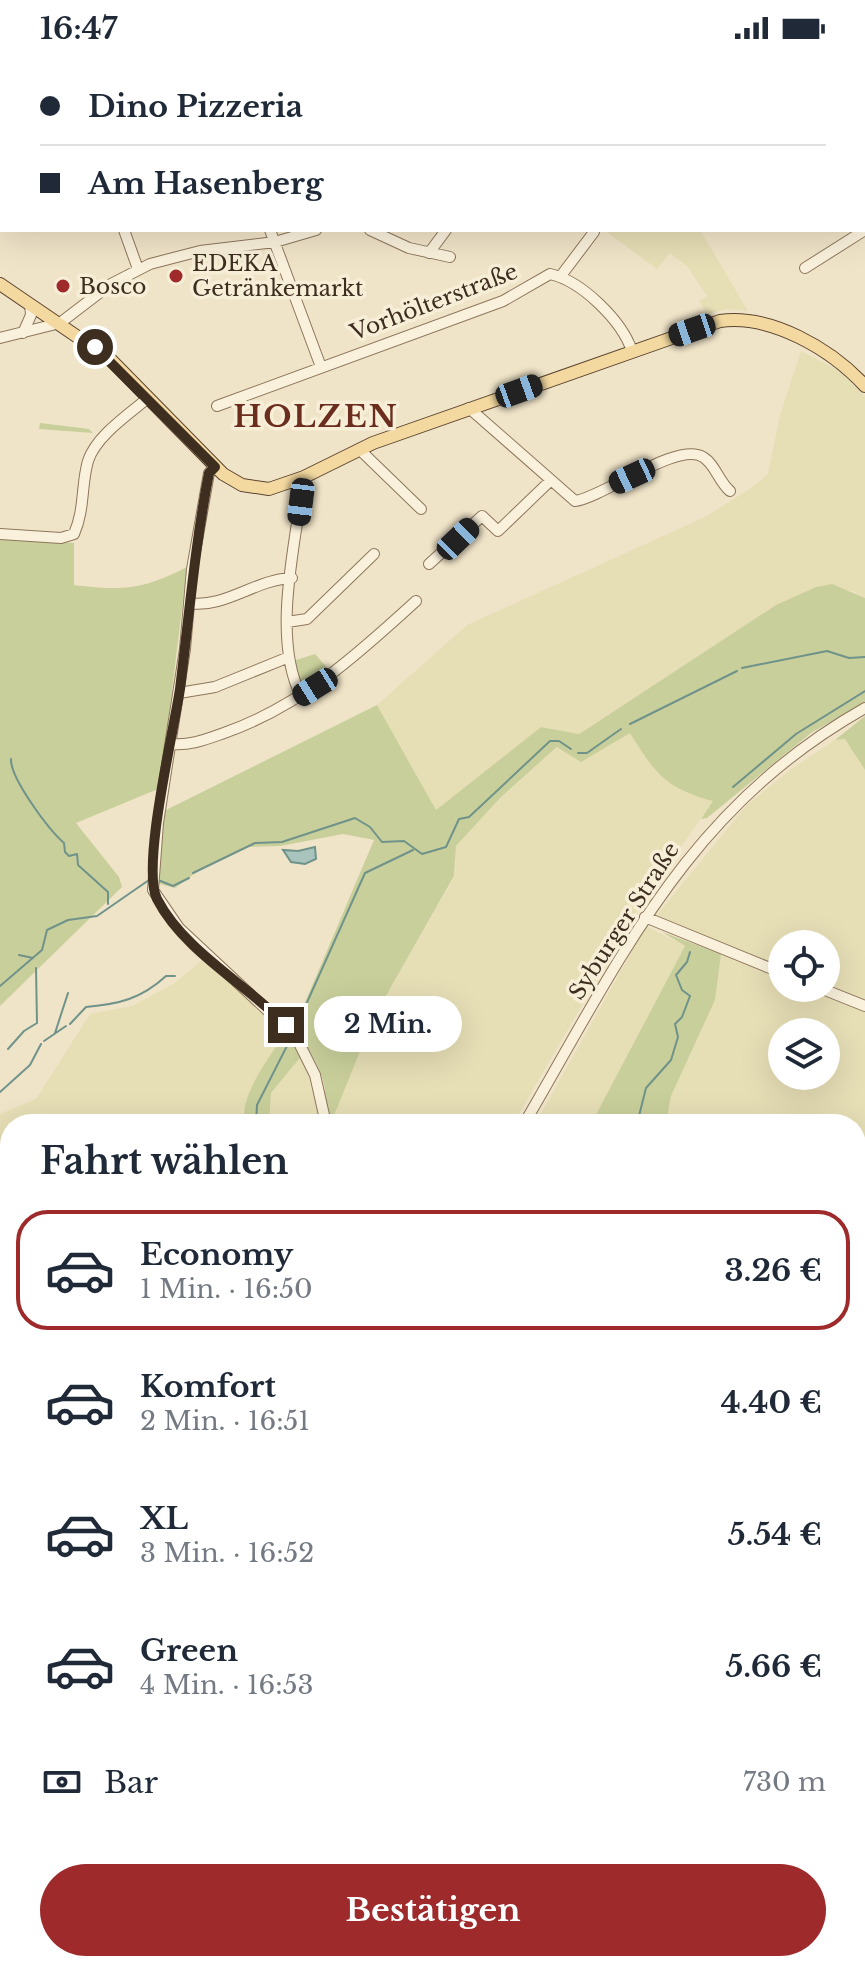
<!DOCTYPE html>
<html lang="de">
<head>
<meta charset="utf-8">
<style>
	body { margin:0; font-family:"Libre Baskerville",serif; background:#f6f6f7; color:#1f2937; height:100vh; display:flex; flex-direction:column; font-size:30px; white-space:nowrap }
	* { box-sizing:border-box; margin:0 }
	p { font-size:26px; color:#747a83 }
	.icon { flex:none; width:44px; height:44px; fill:none; stroke:currentColor; stroke-width:2; stroke-linecap:round; stroke-linejoin:round }
	.map { position:relative; flex:1; overflow:hidden }
	.side { position:absolute; left:0px; top:1058px; width:866px; height:858px; display:flex; flex-direction:column; background:#fff; border-radius:32px 32px 0 0; box-shadow:0 8px 32px #0002 }
	.side>* { flex:none }
	.top-card { position:absolute; left:0px; top:0px; width:866px; height:176px; box-shadow:0 8px 32px #0002; display:grid; align-content:center; height:176px; padding:0 40px; background:#fff }
	.tools { position:absolute; left:768px; top:874px; display:grid; gap:16px }
	.tools a { display:grid; place-items:center; width:72px; height:72px; border-radius:50%; background:#fff; box-shadow:0 8px 32px #0002; font-size:40px }
	.end { position:absolute; width:36px; height:36px; margin:-18px; border:10px solid #3d2e20; background:#fff; box-shadow:0 0 0 4px #fff }
	.from { border-radius:50% }
	.bubble { position:absolute; height:56px; border-radius:28px; background:#fff; box-shadow:0 8px 32px #0002; font-size:26px; font-weight:700; line-height:56px; text-align:center }
	.car { position:absolute; width:24px; height:48px; margin:-24px -12px; border-radius:10px; box-shadow:0 0 6px 2px #0007; background:linear-gradient(#222 24%,#8ab4d8 0 40%,#222 0 76%,#8ab4d8 0 86%,#222 0) }
	.top-card b { display:flex; align-items:center; gap:28px; height:76px; font-size:30px }
	.top-card b+b { border-top:2px solid #e0e1e3 }
	.top-card i { width:20px; height:20px; background:#1f2937 }
	ul { padding:0; list-style:none }
	li { display:flex; align-items:center; gap:24px; height:120px; margin:0 16px 12px; padding:0 24px; border:4px solid transparent; border-radius:32px }
	li div { flex:1 }
	li b { display:block; font-size:30px }
	li em { font-style:normal; font-weight:700 }
	li.active { border-color:#9e2a2b }
	li>.icon { width:72px; height:72px; stroke-width:1.5 }
	h2 { padding:0 40px; font-size:36px; line-height:96px }
	.pay { display:flex; align-items:center; gap:20px; height:88px; padding:0 40px; font-size:30px }
	.pay p { margin-inline-start:auto }
	.action { display:flex; gap:16px; margin-top:auto; padding:16px 40px }
	.action a { flex:1; height:92px; border-radius:48px; background:#9e2a2b; color:#fff; font-size:32px; font-weight:700; line-height:92px; text-align:center }
	.status { display:flex; justify-content:space-between; align-items:center; height:56px; padding:0 40px; background:#fff; direction:ltr }
	.status svg { height:22px; fill:currentColor }
	.map>svg:first-child { display:block }
	.farmland { fill:#e6deb5; fill-rule:evenodd }
	.green { fill:#c9cf9b }
	.water { fill:#a9c4bc; stroke:#6f938a; stroke-width:2 }
	.lines { fill:none; stroke-linecap:round; stroke-linejoin:round }
	.stream { stroke:#6f938a; stroke-width:2 }
	.minor-casing { stroke:#8d765c; stroke-width:12 }
	.major-casing { stroke:#5b4430; stroke-width:14 }
	.highway-casing { stroke:#5b4430; stroke-width:16 }
	.minor { stroke:#faf1dc; stroke-width:10 }
	.major { stroke:#f3d9a0; stroke-width:12 }
	.highway { stroke:#e0a458; stroke-width:14 }
	.route { stroke:#3d2e20; stroke-width:10 }
	.poi-dot { fill:#9e2a2b; stroke:#f7eed8; stroke-width:3 }
	.labels { text-anchor:middle; dominant-baseline:central; stroke-width:7; stroke-linejoin:round; paint-order:stroke }
	.poi-label { font-size:22px; fill:#3d2e20; stroke:#f7eed8; text-anchor:start }
	.street-label { font-size:22px; fill:#3d2e20; stroke:#f7eed8 }
	.district-label { font-size:30px; font-weight:bold; letter-spacing:2px; fill:#6b2e1e; stroke:#f7eed8 }
</style>
</head>
<body>
<div class="status"><b>16:47</b><svg viewBox="0 0 49 12"><path d="M0 12V9h3v3zM5 12V6h3v6zM10 12V3h3v9zM15 12V0h3v12zM26 1h20v11H26zM47 4h2v5h-2z"/></svg></div>
<div class="map">
<svg width="865" height="1915" viewBox="0 0 865 1915">
	<rect width="100%" height="100%" fill="#f0e4c8"/>
	<path class="farmland" d="M 506,0 L 823,0 L 824,2 L 503,2 Z
		M 604,174 L 700,174 L 748,255 L 727,253 L 707,258 L 699,245 L 707,240 L 687,210 L 670,197 L 657,213 Z
		M 801,295 L 840,315 L 865,340 L 865,542 L 852,535 L 816,531 L 776,549 L 578,678 L 541,671 L 436,754 L 377,649 L 467,569 L 707,460 L 754,430 L 768,418 L 780,359 Z
		M 630,676 L 692,739 L 713,745 L 638,853 L 513,1068 L 335,1068 L 333,1062 L 374,961 L 455,820 L 456,790 L 501,741 L 558,691 L 581,705 Z
		M 845,683 L 865,714 L 865,946 L 826,930 L 826,888 L 782,888 L 782,913 L 656,860 L 746,750 L 791,713 L 835,684 Z
		M 646,870 L 685,890 L 591,1068 L 535,1068 Z
		M 721,898 L 782,920 L 782,932 L 810,932 L 865,955 L 865,1094 L 856,1101 L 856,1068 L 666,1068 L 671,1040 L 715,944 ZM 782,976 L 826,976 L 826,1020 L 782,1020 Z
		M 206,901 L 286,976 L 254,1029 L 242,1057 L 244,1068 L 10,1068 L 10,1167 L 0,1164 L 0,1058 L 36,1043 L 90,958 L 132,950 L 173,928 Z
		M 303,998 L 320,1068 L 269,1068 L 271,1037 Z
		M 865,1121 L 865,1449 L 856,1446 L 856,1127 Z
		M 0,1242 L 10,1245 L 10,1332 L 0,1331 Z
		M 0,1409 L 10,1433 L 10,1517 L 0,1521 Z
		M 10,1712 L 10,1906 L 262,1906 L 267,1915 L 0,1915 L 0,1718 Z
		M 619,1906 L 844,1906 L 839,1915 L 618,1915 Z"/>
	<path class="green" d="M 129,0 L 365,0 L 129,2 Z
		M 40,367 L 89,373 L 93,377 L 39,373 Z
		M 0,482 L 74,487 L 74,529 C 123,535 142,534 187,511 L 159,741 L 164,755 L 377,649 L 436,754 L 541,671 L 579,678 L 776,549 L 816,531 L 832,528 L 865,542 L 865,646 L 811,677 L 707,762 L 701,763 L 713,745 C 666,733 654,716 630,677 L 581,706 L 557,691 L 501,741 L 456,790 L 454,820 L 374,961 L 333,1062 L 335,1068 L 320,1068 C 319,1056 325,1047 325,1036 C 324,1014 306,989 295,970 L 374,784 L 343,778 L 280,790 L 248,791 L 201,813 L 175,832 L 156,827 L 158,733 L 76,767 L 119,821 L 122,831 L 0,950 Z
		M 315,598 L 330,615 L 307,629 L 301,627 L 293,605 Z
		M 865,660 L 865,714 L 845,683 L 835,684 Z
		M 662,876 L 721,898 L 715,944 L 671,1040 L 666,1068 L 591,1068 L 685,890 Z
		M 286,976 L 303,998 L 271,1037 L 269,1068 L 244,1068 C 240,1037 270,1001 286,976 Z
		M 10,1338 L 10,1433 L 0,1409 L 0,1344 Z
		M 856,1557 L 865,1562 L 865,1915 L 837,1915 L 840,1906 L 856,1906 Z
		M 0,1573 L 10,1608 L 10,1624 L 0,1627 Z
		M 10,1880 L 10,1906 L 32,1906 L 21,1915 L 0,1915 L 0,1888 Z
		M 262,1906 L 619,1906 L 618,1915 L 267,1915 Z"/>
	<path class="water" d="M 315,791 L 316,803 L 305,808 L 291,806 L 283,794 L 298,795 Z"/>
	<g class="lines">
		<path class="stream" d="M 742,612 L 827,595 L 849,602 L 865,601
			M 630,668 L 737,615
			M 578,697 L 587,697 L 621,673
			M 11,703 C 10,722 49,774 64,787 L 65,796 L 69,800 L 77,798 L 78,809 L 108,836 L 108,848
			M 733,731 L 796,678 L 865,635
			M 193,817 L 255,787 L 282,786 L 355,762 L 370,771 L 382,786 L 404,785 L 422,798 L 446,791 L 459,763 L 469,761 L 550,685 L 559,685 L 571,693
			M 158,824 L 173,830 L 189,822
			M 19,899 L 33,902
			M 0,930 L 42,894 L 47,874 L 68,864 L 97,860 L 149,824
			M 70,968 L 86,951 C 119,948 141,943 166,920 L 175,920
			M 296,971 L 365,817 L 413,794
			M 55,977 L 68,937
			M 44,985 L 66,970
			M 8,993 L 24,975 L 37,967 L 36,912
			M 0,1036 L 30,1009 L 41,988
			M 256,1068 L 257,1049 L 290,984
			M 637,1068 L 646,1032 L 671,1004 L 678,981 L 675,968 L 682,961 L 690,940 L 682,934 L 676,919 L 687,906 L 690,896"/>
		<g class="minor-casing">
			<path id="minor" d="M 823,0 L 824,2
				M 503,2 L 506,0
				M 0,6 L 2,6
				M 864,29 L 865,30
				M 0,97 L 2,97
				M 0,155 L 2,156
				M 864,157 L 865,159
				M 124,174 L 138,213
				M 270,174 L 321,311
				M 370,174 L 409,192 L 450,201
				M 429,197 L 446,174
				M 805,212 L 865,174
				M 560,221 L 594,176
				M 23,277 L 31,259 L 30,248
				M 0,282 L 60,267 L 111,228 L 150,208 L 200,195 L 275,186 L 316,174
				M 217,350 L 503,245 L 550,218 C 582,225 622,265 632,295
				M 469,352 L 575,445 C 604,441 677,385 703,401 C 715,408 719,426 730,435
				M 359,393 L 421,453
				M 215,411 L 209,417 L 192,513 L 185,593 L 158,767 L 153,834 L 179,872 L 296,981 L 315,1019 L 326,1068
				M 0,478 L 61,482 L 74,478 C 85,453 81,429 88,405 C 96,380 129,358 148,342
				M 429,508 L 482,460 L 498,475 L 550,425
				M 189,547 C 224,553 256,523 292,522
				M 287,566 L 307,563 L 374,498
				M 179,637 L 215,631 L 289,601
				M 301,640 C 271,581 296,485 304,421
				M 171,688 C 190,690 207,683 224,677 C 301,650 357,599 416,545
				M 645,861 L 782,917
				M 820,932 L 865,950
				M 524,1068 C 622,900 688,752 865,652
				M 856,1117 L 865,1110
				M 0,1352 L 10,1353
				M 0,1690 L 10,1683"/>
		</g>
		<g class="major-casing">
			<path id="major" d="M 0,228 L 110,303 L 223,418 L 242,429 L 269,433 L 304,421 L 373,387 L 720,265 C 771,258 831,293 865,330"/>
		</g>
		<g class="highway-casing">
			<path id="highway" d="M 0,1192 L 10,1194
				M 0,1210 L 10,1213
				M 856,1475 L 865,1477
				M 856,1486 L 865,1488
				M 856,1503 L 865,1505
				M 856,1517 L 865,1519
				M 856,1538 L 865,1543"/>
		</g>
		<use href="#minor" class="minor"/>
		<use href="#major" class="major"/>
		<use href="#highway" class="highway"/>
	</g>
	<g class="lines">
		<path class="route" d="M 95,291 L 215,411 L 209,417 C 195,489 189,561 180,633 C 174,674 141,811 157,843 C 184,895 246,928 286,969"/>
	</g>
	<g class="poi-dot">
		<circle cx="176" cy="220" r="8"/>
		<circle cx="63" cy="230" r="8"/>
	</g>
	<g class="labels">
		<g class="poi-label">
			<text x="192" y="207">EDEKA<tspan x="192" dy="25">Getränkemarkt</tspan></text>
			<text x="79" y="230">Bosco</text>
		</g>
		<g class="street-label">
			<text transform="translate(434 246) rotate(-21)">Vorhölterstraße</text>
			<text transform="translate(624 865) rotate(-57)">Syburger Straße</text>
		</g>
		<g class="district-label">
			<text x="316" y="360">HOLZEN</text>
		</g>
	</g>
</svg>
<div class="tools">
<a><svg class="icon" aria-label="locate" viewBox="0 0 24 24"><circle cx="12" cy="12" r="6"/><path d="M12 2v4M12 18v4M2 12h4M18 12h4"/></svg></a>
<a><svg class="icon" aria-label="layers" viewBox="0 0 24 24"><path d="M12 4l9 5-9 5-9-5zM3 14l9 5 9-5"/></svg></a>
</div>
<i class="end from" style="left:95px;top:291px"></i>
<i class="end" style="left:286px;top:969px"></i>
<div class="bubble" style="left:314px;top:940px;width:148px">2 Min.</div>
<i class="car" style="left:692px;top:274px;rotate:251deg"></i>
<i class="car" style="left:519px;top:335px;rotate:70deg"></i>
<i class="car" style="left:632px;top:420px;rotate:245deg"></i>
<i class="car" style="left:301px;top:446px;rotate:187deg"></i>
<i class="car" style="left:458px;top:483px;rotate:46deg"></i>
<i class="car" style="left:315px;top:631px;rotate:238deg"></i>
<div class="top-card">
<b><i class="from"></i>Dino Pizzeria</b>
<b><i></i>Am Hasenberg</b>
</div>
<section class="side">
<h2>Fahrt wählen</h2>
<ul>
<li class="active"><svg class="icon" aria-label="car" viewBox="0 0 24 24"><path d="M5 17H2v-5l4-1 3-4h7l3 4 3 1v5h-3M9 17h6M6 11h13"/><circle cx="7" cy="17" r="2"/><circle cx="17" cy="17" r="2"/></svg><div><b>Economy</b><p>1 Min. · 16:50</p></div><em>3.26 €</em></li>
<li><svg class="icon" aria-label="car" viewBox="0 0 24 24"><path d="M5 17H2v-5l4-1 3-4h7l3 4 3 1v5h-3M9 17h6M6 11h13"/><circle cx="7" cy="17" r="2"/><circle cx="17" cy="17" r="2"/></svg><div><b>Komfort</b><p>2 Min. · 16:51</p></div><em>4.40 €</em></li>
<li><svg class="icon" aria-label="car" viewBox="0 0 24 24"><path d="M5 17H2v-5l4-1 3-4h7l3 4 3 1v5h-3M9 17h6M6 11h13"/><circle cx="7" cy="17" r="2"/><circle cx="17" cy="17" r="2"/></svg><div><b>XL</b><p>3 Min. · 16:52</p></div><em>5.54 €</em></li>
<li><svg class="icon" aria-label="car" viewBox="0 0 24 24"><path d="M5 17H2v-5l4-1 3-4h7l3 4 3 1v5h-3M9 17h6M6 11h13"/><circle cx="7" cy="17" r="2"/><circle cx="17" cy="17" r="2"/></svg><div><b>Green</b><p>4 Min. · 16:53</p></div><em>5.66 €</em></li>
</ul>
<div class="pay"><svg class="icon" aria-label="cash" viewBox="0 0 24 24"><path d="M3 7h18v10H3z"/><circle cx="12" cy="12" r="2"/></svg>Bar<p>730 m</p></div>
<div class="action"><a>Bestätigen</a></div>
</section>
</div>
</body>
</html>
